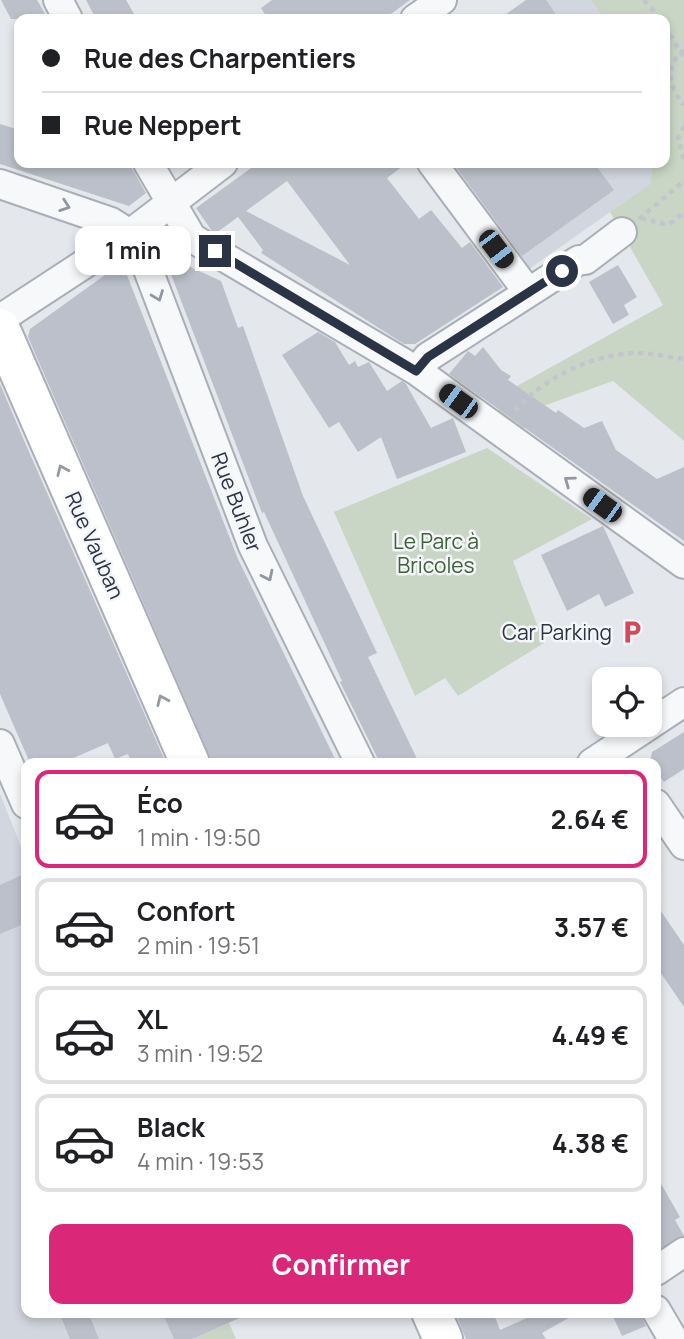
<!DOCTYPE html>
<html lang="fr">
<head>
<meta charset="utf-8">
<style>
	body { margin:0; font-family:Manrope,sans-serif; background:#f2f2f2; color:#202124; height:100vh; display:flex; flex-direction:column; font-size:26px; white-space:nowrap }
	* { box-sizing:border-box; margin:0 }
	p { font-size:23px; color:#757577 }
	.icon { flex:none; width:38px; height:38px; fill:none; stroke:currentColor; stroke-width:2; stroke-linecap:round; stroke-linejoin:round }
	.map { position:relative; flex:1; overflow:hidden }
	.details { position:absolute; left:21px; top:758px; width:640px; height:560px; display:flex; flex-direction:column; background:#fff; border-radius:14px; box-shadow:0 4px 10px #0003 }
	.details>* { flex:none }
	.top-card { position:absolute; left:14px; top:14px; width:656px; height:154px; border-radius:14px; box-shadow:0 4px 10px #0003; display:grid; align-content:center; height:154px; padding:0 28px; background:#fff }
	.tools { position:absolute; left:592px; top:667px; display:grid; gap:14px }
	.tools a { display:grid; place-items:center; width:70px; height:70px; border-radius:14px; background:#fff; box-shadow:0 4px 10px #0003; font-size:35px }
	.end { position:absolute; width:32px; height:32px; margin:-16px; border:9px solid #2b3445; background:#fff; box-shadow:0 0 0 4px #fff }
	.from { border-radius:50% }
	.bubble { position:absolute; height:49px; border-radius:14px; background:#fff; box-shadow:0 4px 10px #0003; font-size:23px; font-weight:700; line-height:49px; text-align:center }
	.car { position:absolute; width:21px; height:42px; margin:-21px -10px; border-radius:9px; box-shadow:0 0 5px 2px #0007; background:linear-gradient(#222 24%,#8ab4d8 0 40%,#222 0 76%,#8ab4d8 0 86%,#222 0) }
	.top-card b { display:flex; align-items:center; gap:24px; height:66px; font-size:26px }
	.top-card b+b { border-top:2px solid #e0e0e0 }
	.top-card i { width:18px; height:18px; background:#202124 }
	ul { padding:12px 0 0; list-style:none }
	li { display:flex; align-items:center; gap:21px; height:98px; margin:0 14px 10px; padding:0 14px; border:4px solid #e0e0e0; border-radius:14px }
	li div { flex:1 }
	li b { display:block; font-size:26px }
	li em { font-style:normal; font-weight:700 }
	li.active { border-color:#db2777 }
	li>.icon { width:63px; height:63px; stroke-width:1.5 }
	.button { display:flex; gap:14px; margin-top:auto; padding:14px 28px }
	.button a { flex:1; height:80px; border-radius:14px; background:#db2777; color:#fff; font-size:28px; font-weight:700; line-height:80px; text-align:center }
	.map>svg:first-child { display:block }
	.built { fill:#d2d6de }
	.green { fill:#c9d6c5 }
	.building { fill:#bbc0ca; fill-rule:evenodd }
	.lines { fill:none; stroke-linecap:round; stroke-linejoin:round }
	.street-casing { stroke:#a9aeb7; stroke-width:32 }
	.secondary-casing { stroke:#a9aeb7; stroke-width:42 }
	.path { stroke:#c2c5cb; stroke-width:4.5; stroke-dasharray:5 5; stroke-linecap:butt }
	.street { stroke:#f7f8fa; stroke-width:28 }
	.secondary { stroke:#fff; stroke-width:38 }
	.oneway { stroke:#9196a0 }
	.oneway2 { stroke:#959aa2 }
	.route { stroke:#2b3445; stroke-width:9 }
	.labels { text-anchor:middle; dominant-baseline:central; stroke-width:5; stroke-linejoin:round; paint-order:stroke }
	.street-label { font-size:21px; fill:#2b3445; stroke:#f4f6f9 }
	.park-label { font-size:21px; fill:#3f6138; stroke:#f4f6f9 }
	.poi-label { font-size:21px; fill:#2b3445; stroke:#f4f6f9; text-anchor:end }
</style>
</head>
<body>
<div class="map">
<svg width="684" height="1339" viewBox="0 0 684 1339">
	<rect width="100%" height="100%" fill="#e4e7ec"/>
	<path class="built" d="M 526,0 L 591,0 L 604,19 L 501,19 Z
		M 452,163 L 653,163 L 650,184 L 529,269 Z
		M 0,794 L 26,859 L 26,1312 L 224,1313 L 229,1323 L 192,1339 L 0,1339 Z"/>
	<path class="green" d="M 591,0 L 684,0 L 684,441 L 613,381 L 546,405 L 523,429 L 497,412 L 517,386 L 663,305 L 610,212 L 650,184 L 653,163 L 665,163 L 665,19 L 604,19 Z
		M 487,448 L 592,519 L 513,561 L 544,643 L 458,696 L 445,678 L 415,696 L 334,512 Z
		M 229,1323 L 236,1339 L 192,1339 Z"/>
	<path class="building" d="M 1,0 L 37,0 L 48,19 L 11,19 Z
		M 86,0 L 126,0 L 137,19 L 96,19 Z
		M 272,0 L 410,0 L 384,19 L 268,19 L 261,8 Z
		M 526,0 L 546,0 L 559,19 L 499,19 Z
		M 0,124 L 19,130 L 19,163 L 129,163 L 146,193 L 129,206 L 0,164 Z
		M 258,163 L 407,163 L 387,178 L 419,219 L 431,210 L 462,248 L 470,242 L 503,287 L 415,344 L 404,344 L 261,253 L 263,250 L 238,217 L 216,233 L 212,231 L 196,208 ZM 287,181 L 350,265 L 246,211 Z
		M 453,163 L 594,163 L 614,190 L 522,256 Z
		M 184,264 L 221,281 L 238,328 L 243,326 L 303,496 L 377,653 L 368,657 L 419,763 L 380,763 L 340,682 L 342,681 L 264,512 L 262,513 L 169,269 Z
		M 618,265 L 637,297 L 624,305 L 629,315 L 613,324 L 589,282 Z
		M 116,267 L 125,270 L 238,559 L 337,763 L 213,763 L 211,759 L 28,337 L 30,329 Z
		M 318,332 L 335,342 L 349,365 L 355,361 L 358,367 L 369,362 L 387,391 L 402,381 L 406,384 L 431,428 L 453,418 L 466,452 L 397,479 L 381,437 L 358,452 L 339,422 L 329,428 L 282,355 Z
		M 483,347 L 501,370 L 511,376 L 508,380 L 556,413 L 558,410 L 584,428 L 602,421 L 616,450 L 657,479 L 684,467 L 684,541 L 449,374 L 468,351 L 475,356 Z
		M 0,384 L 26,445 L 166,763 L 132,763 L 128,754 L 115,759 L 108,743 L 62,763 L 30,763 L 0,694 Z
		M 603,526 L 634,593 L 605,607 L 599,594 L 567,611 L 541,555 Z
		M 684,732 L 684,769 L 664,782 L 656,771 L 656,763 L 650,762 L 652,752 Z
		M 26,873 L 26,923 L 0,934 L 0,885 Z
		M 656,904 L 684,945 L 684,1007 L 656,966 Z
		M 656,1175 L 680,1217 L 675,1220 L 684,1236 L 656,1251 Z
		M 59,1312 L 88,1312 L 99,1339 L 70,1339 Z
		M 162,1312 L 253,1312 L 192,1339 L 174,1339 Z
		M 455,1312 L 493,1312 L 500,1330 L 540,1312 L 579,1312 L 542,1333 L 546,1339 L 466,1339 Z
		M 611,1312 L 639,1312 L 646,1326 L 622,1336 Z"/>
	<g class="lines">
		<g class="street-casing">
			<path id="street" d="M 58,0 L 68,19
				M 415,19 L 442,0
				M 148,163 L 192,238 L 417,371 L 684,564
				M 432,163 L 528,292
				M 0,184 L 111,222 L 130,234 L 144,259 L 253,546 L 360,763
				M 0,319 L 130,234 L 223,163
				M 417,371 L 428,357 L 579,260 L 585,260 L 622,232
				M 0,744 L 26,804
				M 592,763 L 684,702
				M 656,804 L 684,845
				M 656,1271 L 684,1252
				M 656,1310 L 673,1339"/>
		</g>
		<g class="secondary-casing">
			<path id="secondary" d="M 0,328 L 190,763
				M 431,1312 L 443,1339"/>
		</g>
		<path class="path" d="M 644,0 L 661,19
			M 665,26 L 684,58
			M 684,50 C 663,67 670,88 684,105
			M 684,126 L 678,139 L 684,161
			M 641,218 L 668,225 L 684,213
			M 639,219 L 684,181
			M 515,411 C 545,377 590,355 635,353 C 651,353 668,357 684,359"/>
		<use href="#street" class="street"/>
		<use href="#secondary" class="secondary"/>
	</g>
	<defs><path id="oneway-chevron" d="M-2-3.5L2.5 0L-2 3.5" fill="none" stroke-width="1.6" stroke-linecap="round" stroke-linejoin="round" transform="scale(1.75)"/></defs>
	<g class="oneway">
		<use href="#oneway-chevron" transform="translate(65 206) rotate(19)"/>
		<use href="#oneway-chevron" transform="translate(158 296) rotate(69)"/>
		<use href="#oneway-chevron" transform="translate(569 481) rotate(-144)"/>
		<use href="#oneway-chevron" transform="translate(268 576) rotate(64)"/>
	</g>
	<g class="oneway2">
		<use href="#oneway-chevron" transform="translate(62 470) rotate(-114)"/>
		<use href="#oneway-chevron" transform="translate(162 700) rotate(-114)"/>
	</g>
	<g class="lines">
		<path class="route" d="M 215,251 L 416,371 L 428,357 L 562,271"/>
	</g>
	<defs>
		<g id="parking-bare" transform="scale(1.89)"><path d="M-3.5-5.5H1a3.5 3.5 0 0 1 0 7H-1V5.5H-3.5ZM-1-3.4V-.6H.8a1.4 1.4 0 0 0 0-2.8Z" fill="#d1495b" stroke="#f4f6f9" stroke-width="2.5" paint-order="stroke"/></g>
	</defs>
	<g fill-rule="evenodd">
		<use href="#parking-bare" x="632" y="632"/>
	</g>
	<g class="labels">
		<g class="street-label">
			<text transform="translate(237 502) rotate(69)">Rue Buhler</text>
			<text transform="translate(95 545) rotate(66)">Rue Vauban</text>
		</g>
		<g class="park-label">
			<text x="436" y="541">Le Parc à<tspan x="436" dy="24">Bricoles</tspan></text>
		</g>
		<g class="poi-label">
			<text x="612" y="632">Car Parking</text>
		</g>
	</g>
</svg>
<div class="tools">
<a><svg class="icon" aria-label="locate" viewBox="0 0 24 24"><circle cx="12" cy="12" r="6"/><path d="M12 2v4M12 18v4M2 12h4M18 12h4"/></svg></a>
</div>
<i class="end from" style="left:562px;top:271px"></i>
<i class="end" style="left:215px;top:251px"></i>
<div class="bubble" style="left:75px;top:226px;width:116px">1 min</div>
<i class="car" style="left:496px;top:249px;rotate:143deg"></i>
<i class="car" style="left:458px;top:401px;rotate:306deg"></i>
<i class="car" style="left:602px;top:505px;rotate:306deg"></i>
<div class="top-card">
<b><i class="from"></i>Rue des Charpentiers</b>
<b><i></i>Rue Neppert</b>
</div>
<section class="details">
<ul>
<li class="active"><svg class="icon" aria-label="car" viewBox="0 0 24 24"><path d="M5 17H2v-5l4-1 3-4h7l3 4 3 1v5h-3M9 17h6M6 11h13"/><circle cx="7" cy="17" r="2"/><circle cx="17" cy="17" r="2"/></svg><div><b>Éco</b><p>1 min · 19:50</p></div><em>2.64 €</em></li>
<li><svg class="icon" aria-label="car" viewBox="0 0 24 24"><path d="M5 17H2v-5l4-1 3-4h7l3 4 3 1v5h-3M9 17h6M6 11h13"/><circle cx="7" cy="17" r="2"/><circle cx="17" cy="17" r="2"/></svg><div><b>Confort</b><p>2 min · 19:51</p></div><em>3.57 €</em></li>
<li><svg class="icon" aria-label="car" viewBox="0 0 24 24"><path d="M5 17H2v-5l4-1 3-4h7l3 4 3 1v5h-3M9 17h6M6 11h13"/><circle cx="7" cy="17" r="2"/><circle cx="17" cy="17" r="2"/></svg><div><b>XL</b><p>3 min · 19:52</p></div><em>4.49 €</em></li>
<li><svg class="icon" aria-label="car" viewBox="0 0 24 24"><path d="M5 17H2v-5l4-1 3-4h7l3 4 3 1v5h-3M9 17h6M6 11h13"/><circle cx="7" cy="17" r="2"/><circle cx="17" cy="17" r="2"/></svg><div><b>Black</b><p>4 min · 19:53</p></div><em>4.38 €</em></li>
</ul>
<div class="button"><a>Confirmer</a></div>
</section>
</div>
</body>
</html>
